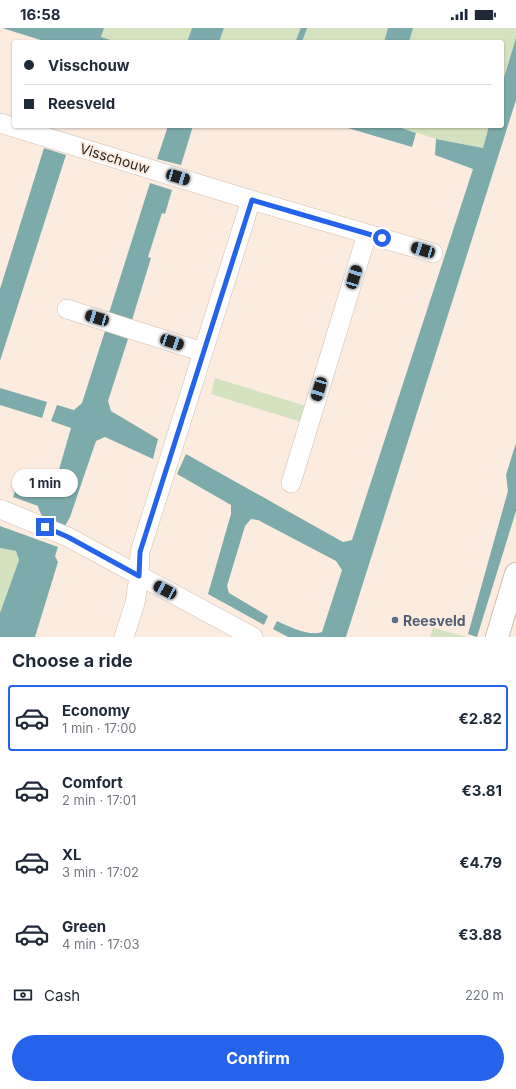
<!DOCTYPE html>
<html lang="en">
<head>
<meta charset="utf-8">
<style>
	body { margin:0; font-family:Inter,sans-serif; background:#f6f6f7; color:#1f2937; height:100vh; display:flex; flex-direction:column; font-size:15px; white-space:nowrap }
	* { box-sizing:border-box; margin:0 }
	p { font-size:13px; color:#747a83 }
	.icon { flex:none; width:22px; height:22px; fill:none; stroke:currentColor; stroke-width:2; stroke-linecap:round; stroke-linejoin:round }
	.map { position:relative; height:609px; overflow:hidden }
	.side { display:flex; flex-direction:column; background:#fff; flex:1 }
	.side>* { flex:none }
	.top-card { position:absolute; left:12px; top:12px; width:492px; height:88px; border-radius:4px; box-shadow:0 1px 3px #0004; display:grid; align-content:center; height:88px; padding:0 12px; background:#fff }
	.end { position:absolute; width:18px; height:18px; margin:-9px; border:5px solid #2563eb; background:#fff; box-shadow:0 0 0 2px #fff }
	.from { border-radius:50% }
	.bubble { position:absolute; height:28px; border-radius:14px; background:#fff; box-shadow:0 1px 3px #0004; font-size:13px; font-weight:700; line-height:28px; text-align:center }
	.car { position:absolute; width:12px; height:24px; margin:-12px -6px; border-radius:5px; box-shadow:0 0 3px 1px #0007; background:linear-gradient(#222 24%,#8ab4d8 0 40%,#222 0 76%,#8ab4d8 0 86%,#222 0) }
	.top-card b { display:flex; align-items:center; gap:14px; height:38px; font-size:15px }
	.top-card b+b { border-top:1px solid #e0e1e3 }
	.top-card i { width:10px; height:10px; background:#1f2937 }
	ul { padding:0; list-style:none }
	li { display:flex; align-items:center; gap:12px; height:66px; margin:0 8px 6px; padding:0 4px; border:2px solid transparent; border-radius:4px }
	li div { flex:1 }
	li b { display:block; font-size:15px }
	li em { font-style:normal; font-weight:700 }
	li.active { border-color:#2563eb }
	li>.icon { width:36px; height:36px; stroke-width:1.5 }
	h2 { padding:0 12px; font-size:18px; line-height:48px }
	.pay { display:flex; align-items:center; gap:10px; height:44px; padding:0 12px; font-size:15px }
	.pay p { margin-inline-start:auto }
	.button { display:flex; gap:8px; margin-top:auto; padding:8px 12px }
	.button a { flex:1; height:46px; border-radius:24px; background:#2563eb; color:#fff; font-size:16px; font-weight:700; line-height:46px; text-align:center }
	.status { display:flex; justify-content:space-between; align-items:center; height:28px; padding:0 20px; background:#fff; direction:ltr }
	.status svg { height:11px; fill:currentColor }
	.map>svg:first-child { display:block }
	.green { fill:#d5e2bf }
	.water { fill:#7dabab }
	.lines { fill:none; stroke-linecap:round; stroke-linejoin:round }
	.stream { stroke:#7dabab; stroke-width:6 }
	.minor-casing { stroke:#d1bdae; stroke-width:20 }
	.tertiary-casing { stroke:#d1bdae; stroke-width:24 }
	.minor { stroke:#fff; stroke-width:19 }
	.tertiary { stroke:#fff; stroke-width:22 }
	.route { stroke:#2563eb; stroke-width:5 }
	.service-dot { fill:#5c6f8a; stroke:#fcece0; stroke-width:1.5 }
	.labels { text-anchor:middle; dominant-baseline:central; stroke-width:4; stroke-linejoin:round; paint-order:stroke }
	.street-label { font-size:14px; fill:#322b25; stroke:#fcece0 }
	.service-label { font-size:14px; font-weight:bold; fill:#4e5e75; stroke:#fcece0; text-anchor:start }
</style>
</head>
<body>
<div class="status"><b>16:58</b><svg viewBox="0 0 49 12"><path d="M0 12V9h3v3zM5 12V6h3v6zM10 12V3h3v9zM15 12V0h3v12zM26 1h20v11H26zM47 4h2v5h-2z"/></svg></div>
<div class="map">
<svg width="516" height="609" viewBox="0 0 516 609">
	<rect width="100%" height="100%" fill="#fcece0"/>
	<path class="green" d="M 104,0 L 192,0 L 187,14 L 117,14 L 101,9 Z
		M 224,0 L 388,0 L 384,14 L 219,14 Z
		M 413,0 L 516,0 L 516,10 L 502,56 L 502,14 L 409,14 Z
		M 396,98 L 489,98 L 483,120 L 436,111 Z
		M 215,350 L 306,378 L 301,394 L 211,366 Z
		M 0,520 L 16,523 L 19,532 L 0,585 Z
		M 433,600 L 467,609 L 430,609 Z"/>
	<path class="water" d="M 2,0 L 104,0 L 101,9 L 117,14 L 47,14 Z
		M 192,0 L 224,0 L 219,14 L 187,14 Z
		M 388,0 L 413,0 L 409,14 L 384,14 Z
		M 516,10 L 516,72 L 346,609 L 288,609 L 273,601 L 277,593 C 290,599 310,609 322,604 L 342,542 L 336,533 L 258,492 L 251,491 L 245,498 L 227,558 L 229,565 L 268,588 L 264,597 L 208,566 L 231,486 L 231,477 L 177,446 L 186,426 L 343,514 L 352,512 L 473,141 L 435,127 L 436,111 L 483,120 L 489,98 L 502,98 L 502,56 Z
		M 168,98 L 193,98 L 181,137 L 157,131 Z
		M 341,98 L 396,98 L 416,105 L 412,119 Z
		M 44,120 L 66,127 L 0,333 L 0,261 Z
		M 150,155 L 172,162 L 165,186 L 162,185 L 148,229 L 151,230 L 132,292 L 109,285 Z
		M 105,303 L 128,311 L 108,373 L 111,383 L 158,411 L 153,431 L 105,409 L 96,413 L 70,489 L 65,498 C 51,494 42,494 38,478 L 13,469 L 18,454 C 29,458 43,465 54,459 L 71,400 L 51,393 L 57,377 L 74,382 L 82,375 Z
		M 0,360 L 47,374 L 42,390 L 0,377 Z
		M 516,415 L 516,483 L 477,609 L 468,606 L 508,463 L 506,447 Z
		M 0,498 L 58,519 L 55,528 L 58,534 L 35,609 L 0,609 L 0,585 L 19,532 L 16,523 L 0,520 Z"/>
	<g class="lines">
		<path class="stream" d="M 299,13 L 304,0"/>
		<g class="minor-casing">
			<path id="minor" d="M 0,95 L 251,172 L 433,225
				M 67,281 L 203,324
				M 291,455 L 367,206
				M 0,481 L 68,509 L 253,609
				M 124,609 L 135,575 L 139,548 L 140,524 L 251,172"/>
		</g>
		<g class="tertiary-casing">
			<path id="tertiary" d="M 497,609 L 516,546"/>
		</g>
		<use href="#minor" class="minor"/>
		<use href="#tertiary" class="tertiary"/>
	</g>
	<g class="lines">
		<path class="route" d="M 45,499 L 68,509 L 139,548 L 140,524 L 252,172 L 382,210"/>
	</g>
	<circle class="service-dot" cx="395" cy="592" r="4"/>
	<g class="labels">
		<g class="street-label">
			<text transform="translate(115 130) rotate(17)">Visschouw</text>
		</g>
		<g class="service-label">
			<text x="403" y="592">Reesveld</text>
		</g>
	</g>
</svg>
<i class="end from" style="left:382px;top:210px"></i>
<i class="end" style="left:45px;top:499px"></i>
<div class="bubble" style="left:12px;top:441px;width:66px">1 min</div>
<i class="car" style="left:178px;top:149px;rotate:107deg"></i>
<i class="car" style="left:423px;top:222px;rotate:287deg"></i>
<i class="car" style="left:354px;top:249px;rotate:17deg"></i>
<i class="car" style="left:97px;top:290px;rotate:287deg"></i>
<i class="car" style="left:172px;top:314px;rotate:108deg"></i>
<i class="car" style="left:319px;top:361px;rotate:197deg"></i>
<i class="car" style="left:165px;top:562px;rotate:298deg"></i>
<div class="top-card">
<b><i class="from"></i>Visschouw</b>
<b><i></i>Reesveld</b>
</div>
</div>
<section class="side">
<h2>Choose a ride</h2>
<ul>
<li class="active"><svg class="icon" aria-label="car" viewBox="0 0 24 24"><path d="M5 17H2v-5l4-1 3-4h7l3 4 3 1v5h-3M9 17h6M6 11h13"/><circle cx="7" cy="17" r="2"/><circle cx="17" cy="17" r="2"/></svg><div><b>Economy</b><p>1 min · 17:00</p></div><em>€2.82</em></li>
<li><svg class="icon" aria-label="car" viewBox="0 0 24 24"><path d="M5 17H2v-5l4-1 3-4h7l3 4 3 1v5h-3M9 17h6M6 11h13"/><circle cx="7" cy="17" r="2"/><circle cx="17" cy="17" r="2"/></svg><div><b>Comfort</b><p>2 min · 17:01</p></div><em>€3.81</em></li>
<li><svg class="icon" aria-label="car" viewBox="0 0 24 24"><path d="M5 17H2v-5l4-1 3-4h7l3 4 3 1v5h-3M9 17h6M6 11h13"/><circle cx="7" cy="17" r="2"/><circle cx="17" cy="17" r="2"/></svg><div><b>XL</b><p>3 min · 17:02</p></div><em>€4.79</em></li>
<li><svg class="icon" aria-label="car" viewBox="0 0 24 24"><path d="M5 17H2v-5l4-1 3-4h7l3 4 3 1v5h-3M9 17h6M6 11h13"/><circle cx="7" cy="17" r="2"/><circle cx="17" cy="17" r="2"/></svg><div><b>Green</b><p>4 min · 17:03</p></div><em>€3.88</em></li>
</ul>
<div class="pay"><svg class="icon" aria-label="cash" viewBox="0 0 24 24"><path d="M3 7h18v10H3z"/><circle cx="12" cy="12" r="2"/></svg>Cash<p>220 m</p></div>
<div class="button"><a>Confirm</a></div>
</section>
</body>
</html>
